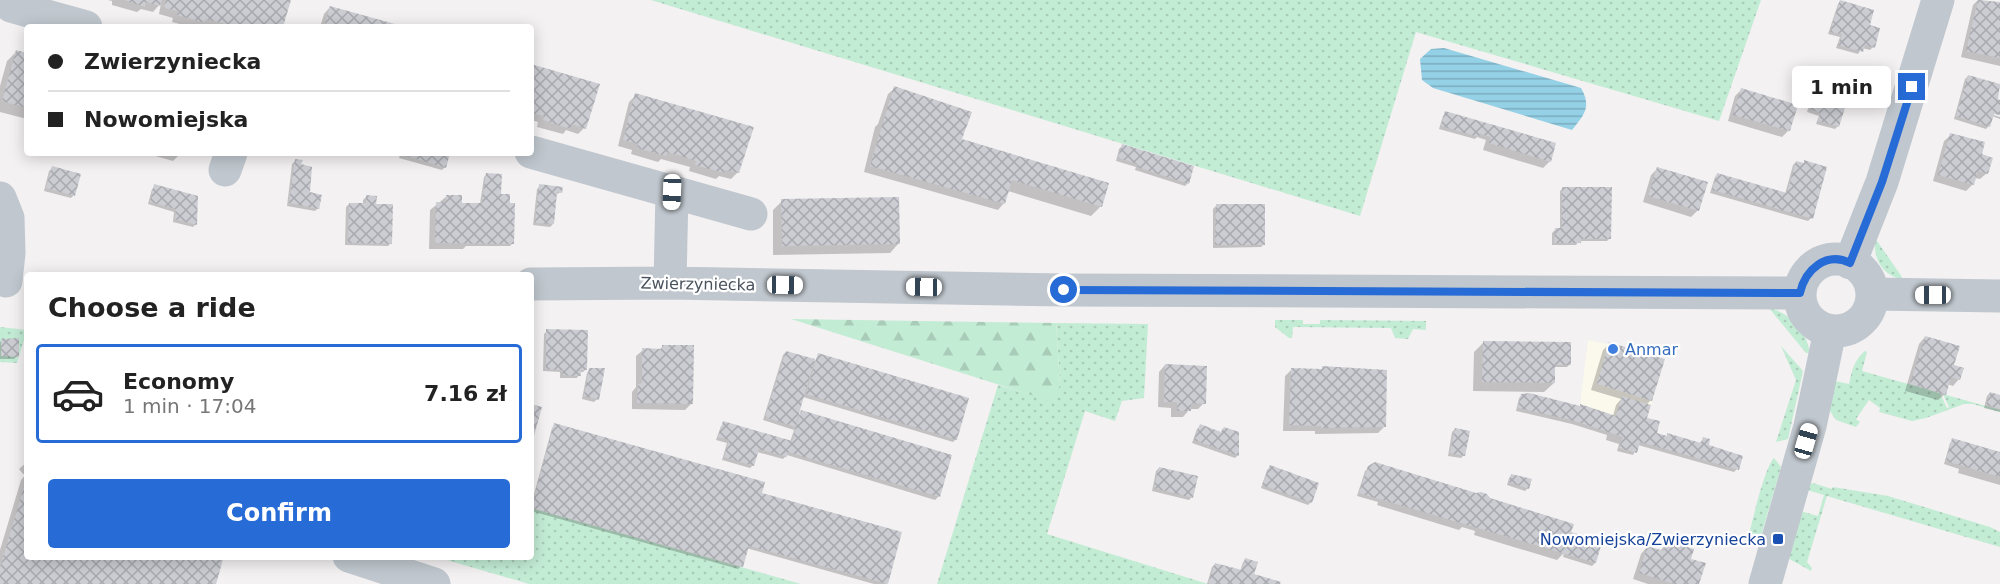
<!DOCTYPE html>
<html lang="en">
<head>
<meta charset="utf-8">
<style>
	body { margin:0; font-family:"DejaVu Sans",sans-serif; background:#f2f2f2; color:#222; height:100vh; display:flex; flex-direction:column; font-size:22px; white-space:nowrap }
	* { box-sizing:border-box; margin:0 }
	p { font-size:20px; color:#767676 }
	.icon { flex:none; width:33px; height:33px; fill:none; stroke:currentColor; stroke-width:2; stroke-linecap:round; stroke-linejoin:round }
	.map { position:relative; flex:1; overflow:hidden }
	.details { position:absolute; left:24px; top:272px; width:510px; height:288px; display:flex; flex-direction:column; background:#fff; border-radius:6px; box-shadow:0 3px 15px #0003 }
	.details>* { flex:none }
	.hud { position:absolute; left:24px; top:24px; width:510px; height:132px; border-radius:6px; box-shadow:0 3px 15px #0003; display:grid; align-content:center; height:132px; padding:0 24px; background:#fff }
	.end { position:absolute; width:27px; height:27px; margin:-14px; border:8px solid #276bd6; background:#fff; box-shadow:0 0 0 3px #fff }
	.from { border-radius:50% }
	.bubble { position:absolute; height:42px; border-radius:6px; background:#fff; box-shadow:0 3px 15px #0003; font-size:20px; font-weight:700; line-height:42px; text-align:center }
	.car { position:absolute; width:18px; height:36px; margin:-18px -9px; border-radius:8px; box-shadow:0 0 4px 2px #0007; background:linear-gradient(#fff 24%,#345 0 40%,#fff 0 76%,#345 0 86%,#fff 0) }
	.hud b { display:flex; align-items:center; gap:21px; height:57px; font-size:22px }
	.hud b+b { border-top:2px solid #e0e0e0 }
	.hud i { width:15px; height:15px; background:#222 }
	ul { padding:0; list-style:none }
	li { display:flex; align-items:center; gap:18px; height:99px; margin:0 12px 9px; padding:0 12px; border:3px solid transparent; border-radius:6px }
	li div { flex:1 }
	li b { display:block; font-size:22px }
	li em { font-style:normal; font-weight:700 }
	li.selected { border-color:#276bd6 }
	li>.icon { width:54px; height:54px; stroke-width:1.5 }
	h2 { padding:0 24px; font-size:27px; line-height:72px }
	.button { display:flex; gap:12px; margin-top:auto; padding:12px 24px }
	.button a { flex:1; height:69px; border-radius:6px; background:#276bd6; color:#fff; font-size:24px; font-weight:700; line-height:69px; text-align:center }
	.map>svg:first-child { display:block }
	.commercial { fill:#fbf8ec }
	.grass { fill:url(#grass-dots) }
	.forest { fill:url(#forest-firs) }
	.water { fill:url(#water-rules) }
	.shadow { fill:#0003 }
	.building { fill:url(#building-cross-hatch) }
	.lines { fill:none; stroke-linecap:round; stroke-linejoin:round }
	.minor { stroke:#c0c7ce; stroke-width:33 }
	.route { stroke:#276bd6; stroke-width:8 }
	.shop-dot { fill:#3f7fe0; stroke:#fff; stroke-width:2 }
	.transit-dot { fill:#1a4fb4; stroke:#fff; stroke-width:2 }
	.labels { text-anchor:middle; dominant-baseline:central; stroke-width:4.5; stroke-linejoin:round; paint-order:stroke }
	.street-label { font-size:16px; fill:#4a535d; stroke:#fff }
	.shop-label { font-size:16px; fill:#366cbe; stroke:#fff; text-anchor:start }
	.transit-label { font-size:16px; fill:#164399; stroke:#fff; text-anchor:end }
</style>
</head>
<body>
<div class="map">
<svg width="2000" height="584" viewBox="0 0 2000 584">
	<defs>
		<pattern id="grass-dots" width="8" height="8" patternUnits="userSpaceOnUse" patternTransform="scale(1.5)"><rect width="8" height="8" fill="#c3ecd5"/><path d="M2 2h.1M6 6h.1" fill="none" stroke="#a9ccb9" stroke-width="1.8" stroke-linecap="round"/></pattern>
		<pattern id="forest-firs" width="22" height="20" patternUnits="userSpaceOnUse" patternTransform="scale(1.5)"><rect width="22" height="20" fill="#c3ecd5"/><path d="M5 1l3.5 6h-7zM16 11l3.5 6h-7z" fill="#a9ccb9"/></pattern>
		<pattern id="water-rules" width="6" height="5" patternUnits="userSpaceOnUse" patternTransform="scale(1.5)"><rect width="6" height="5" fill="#94d1e6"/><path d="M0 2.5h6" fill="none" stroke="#7bacbe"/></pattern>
		<pattern id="building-cross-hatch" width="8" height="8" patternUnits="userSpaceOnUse" patternTransform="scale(1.5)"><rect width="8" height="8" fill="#cbcdd3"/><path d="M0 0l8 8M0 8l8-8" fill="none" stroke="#a7a9ae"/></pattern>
	</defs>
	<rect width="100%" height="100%" fill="#f3f1f1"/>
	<path class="commercial" d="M 1588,340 L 1608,344 L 1609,342 L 1665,359 L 1640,442 L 1575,421 L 1580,404 Z"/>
	<path class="grass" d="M 651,0 L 1761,0 L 1719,121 L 1416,32 L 1360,216 Z
		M 1875,238 L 1902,277 L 1902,280 C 1881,274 1873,258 1875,238 Z
		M 1769,308 C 1791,313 1807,332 1810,353 L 1806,353 Z
		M 1275,320 L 1303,320 L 1303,324 L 1320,324 L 1320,320 L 1426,321 L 1426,330 L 1413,329 L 1408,339 L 1395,338 L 1391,328 L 1293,327 L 1292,338 L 1289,338 L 1275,327 Z
		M 1056,323 L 1148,324 L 1144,398 L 1122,401 L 1115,421 L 1085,411 L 1047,534 L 1208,584 L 937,584 L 998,385 L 1050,400 L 1060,384 Z
		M 0,327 L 27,330 L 17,363 L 0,362 Z
		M 1781,346 L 1803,371 L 1788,439 L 1776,442 L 1796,380 Z
		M 1865,351 L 1867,352 L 1862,371 L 1940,393 L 1947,408 L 1949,407 L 1943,394 L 2000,410 L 2000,412 L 1973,404 L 1964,404 L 1926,418 L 1912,421 L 1879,412 L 1880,408 L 1869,400 L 1856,419 L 1860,422 L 1856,427 L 1836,420 L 1828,408 L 1835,381 L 1849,384 C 1852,370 1854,360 1865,351 Z
		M 1774,458 L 1781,467 L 1759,543 L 1747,543 C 1751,527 1764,468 1774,458 Z
		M 1813,483 L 1832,489 L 1833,487 L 1888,496 L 1990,527 L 2000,532 L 2000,547 L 1827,496 L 1807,562 L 1812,568 L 1811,571 L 1784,556 L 1797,510 L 1818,516 L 1824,495 L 1804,489 L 1805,485 Z
		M 531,508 L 801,584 L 529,584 L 437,557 L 531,556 Z"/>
	<path class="forest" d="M 791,319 L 1056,323 L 1060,384 L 1058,391 L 1050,401 Z"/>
	<path class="water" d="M 1444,48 L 1581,88 C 1592,107 1584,115 1572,130 L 1433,88 L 1422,80 L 1420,59 L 1431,49 Z"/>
	<path class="shadow" d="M 108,0 L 289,0 L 281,27 L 207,27 L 201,25 L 191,27 L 172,22 L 173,18 L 159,14 L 161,3 L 153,12 L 141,9 L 137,12 L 112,5 L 112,1 Z
		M 1978,0 L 2000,3 L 2000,66 L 1961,57 L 1973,5 Z
		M 1840,1 L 1868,26 L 1873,47 L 1870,50 L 1862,48 L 1858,54 L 1836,48 L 1840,37 L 1828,34 L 1838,4 Z
		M 330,7 L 398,27 L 320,27 L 324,14 Z
		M 16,52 L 27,55 L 27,119 L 0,112 L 0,86 L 7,61 Z
		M 531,66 L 584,128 L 578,134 L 566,130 L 563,134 L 537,127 L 538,122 L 531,120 Z
		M 1813,75 L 1838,126 L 1835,129 L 1816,124 L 1819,116 L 1807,112 L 1812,95 L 1806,93 L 1810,78 Z
		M 1968,76 L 2000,85 L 1996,100 L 2000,102 L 2000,114 L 1987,113 L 2000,117 L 2000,119 L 1992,116 L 1989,126 L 1986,129 L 1954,119 L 1965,79 Z
		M 895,88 L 960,140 L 1107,184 L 1100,207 L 1091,216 L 1008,191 L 1004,203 L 998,210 L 864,172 L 875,127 L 878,124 L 888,94 Z
		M 1741,90 L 1789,130 L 1782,137 L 1728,121 L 1735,96 Z
		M 636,95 L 738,172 L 731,179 L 719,176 L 716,179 L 689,171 L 690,167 L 661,159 L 658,162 L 631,154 L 632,150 L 618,146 L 629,102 Z
		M 1446,113 L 1550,161 L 1543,168 L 1483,150 L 1486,140 L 1477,137 L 1475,139 L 1439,129 L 1443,116 Z
		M 1951,135 L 1980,155 L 1987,173 L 1980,179 L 1975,178 L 1973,184 L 1966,191 L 1933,181 L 1944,141 Z
		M 1122,146 L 1188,183 L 1185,186 L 1135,170 L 1136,167 L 1116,161 L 1119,149 Z
		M 145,153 L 181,153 L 173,161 Z
		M 393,153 L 449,153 L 445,167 L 442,170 L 399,158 L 400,155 Z
		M 295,161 L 299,165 L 308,194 L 318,208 L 315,211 L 287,206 L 292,164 Z
		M 1796,162 L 1803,164 L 1805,162 L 1811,218 L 1808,221 L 1710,193 L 1715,177 L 1718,174 L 1785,194 L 1793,165 Z
		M 52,168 L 74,195 L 71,198 L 44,191 L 49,171 Z
		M 1658,168 L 1698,210 L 1691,217 L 1643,202 L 1651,175 Z
		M 487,174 L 513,243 L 510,246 L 466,246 L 463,249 L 429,249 L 430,210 L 447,196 L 460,204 L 480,204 L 484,177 Z
		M 155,186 L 196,224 L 193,227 L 173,222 L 174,212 L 148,204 L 152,189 Z
		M 540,186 L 561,192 L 555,195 L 553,224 L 550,227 L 533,225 L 537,189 Z
		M 1563,188 L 1610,238 L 1607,241 L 1579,241 L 1576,245 L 1552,245 L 1552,233 L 1555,230 L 1560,230 L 1560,191 Z
		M 366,197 L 375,205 L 391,243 L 388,246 L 345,245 L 346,207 L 349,204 L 363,205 L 363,200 Z
		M 782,201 L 899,243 L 890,253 L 773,255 L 773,210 Z
		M 1216,206 L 1264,244 L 1261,247 L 1213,248 L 1213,209 Z
		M 547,331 L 586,369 L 583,372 L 580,372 L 577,378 L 560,378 L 560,372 L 543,371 L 544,334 Z
		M 1925,337 L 1953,366 L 1959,379 L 1953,386 L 1947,384 L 1945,394 L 1938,400 L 1905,391 L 1919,344 Z
		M 2,340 L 17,356 L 14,359 L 0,359 L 0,342 Z
		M 1483,343 L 1570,364 L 1567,367 L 1554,367 L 1554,383 L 1544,392 L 1473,391 L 1474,352 Z
		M 1609,344 L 1651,400 L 1646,405 L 1646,419 L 1655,434 L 1665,437 L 1668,435 L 1699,444 L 1703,439 L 1707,446 L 1737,469 L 1734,472 L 1638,445 L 1633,455 L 1617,451 L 1619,444 L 1606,440 L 1607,435 L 1572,424 L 1516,411 L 1519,398 L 1522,395 L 1613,416 L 1616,405 L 1621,399 L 1591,390 L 1603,350 Z
		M 663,346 L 692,403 L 685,410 L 632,409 L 632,392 L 636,387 L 636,356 L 643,350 L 659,350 Z
		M 786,352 L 815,361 L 819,355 L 956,439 L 953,442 L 803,397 L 798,415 L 802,412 L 950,456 L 938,497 L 935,500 L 787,455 L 783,459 L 757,452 L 753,465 L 750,468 L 722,460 L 727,443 L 716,440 L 721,426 L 724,423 L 790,442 L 794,430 L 763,420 L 783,355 Z
		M 1165,365 L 1204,403 L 1198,409 L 1190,409 L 1183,417 L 1171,417 L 1171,408 L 1158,407 L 1159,372 Z
		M 1323,368 L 1385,426 L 1378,433 L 1315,434 L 1315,431 L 1283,431 L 1285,376 L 1291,370 L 1320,370 Z
		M 590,370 L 597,399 L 594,402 L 582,399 L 587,373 Z
		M 1990,393 L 2000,396 L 2000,412 L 1984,408 L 1987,396 Z
		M 555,425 L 760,494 L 900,533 L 886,584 L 874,584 L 746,548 L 741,566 L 738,569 L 531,511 L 531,505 L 552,428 Z
		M 1200,426 L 1220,433 L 1224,428 L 1238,455 L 1235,458 L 1192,443 L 1197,429 Z
		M 1455,429 L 1464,455 L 1461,458 L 1448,456 L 1452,432 Z
		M 1953,440 L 2000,453 L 2000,485 L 1958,473 L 1959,469 L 1944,464 L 1950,443 Z
		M 27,462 L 27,556 L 215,584 L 0,584 L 0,550 L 21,480 L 26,474 L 23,474 L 19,469 Z
		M 1270,467 L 1311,502 L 1308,505 L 1261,488 L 1267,470 Z
		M 1159,468 L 1192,497 L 1189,500 L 1152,491 L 1156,471 Z
		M 1369,468 L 1488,497 L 1570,533 L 1600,543 L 1595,563 L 1592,566 L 1563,557 L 1564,553 L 1557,560 L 1474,535 L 1475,531 L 1462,527 L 1459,530 L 1377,505 L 1378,502 L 1357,496 L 1365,471 Z
		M 1512,475 L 1528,488 L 1525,491 L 1507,485 L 1509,478 Z
		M 1667,543 L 1690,560 L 1698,584 L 1648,584 L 1633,579 L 1641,554 L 1647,547 L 1660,551 Z
		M 1246,560 L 1252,575 L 1278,584 L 1207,584 L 1212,567 L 1215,564 L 1240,572 L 1243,562 Z"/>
	<path class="building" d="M 124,0 L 162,0 L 160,6 L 146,2 L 145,7 Z
		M 166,0 L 291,0 L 283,27 L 237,27 L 206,19 L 205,23 L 177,15 L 179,11 L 164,8 Z
		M 1840,0 L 1874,10 L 1870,25 L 1880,28 L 1875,48 L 1865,45 L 1863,52 L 1838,45 L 1842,34 L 1830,32 Z
		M 1978,0 L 2000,2 L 2000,58 L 1966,51 Z
		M 330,6 L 402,26 L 402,27 L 324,27 Z
		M 16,50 L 27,53 L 27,108 L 2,101 Z
		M 531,64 L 600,84 L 586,129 L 572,124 L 570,129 L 543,120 L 544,116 L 531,113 Z
		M 1812,74 L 1852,85 L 1839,127 L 1818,121 L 1821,113 L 1809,109 L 1814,92 L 1808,90 Z
		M 1968,75 L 2000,84 L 1998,99 L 2000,100 L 2000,115 L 1994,114 L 1990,127 L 1956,116 Z
		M 894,86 L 972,112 L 962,139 L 1109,183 L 1102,207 L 1012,180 L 1005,204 L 870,166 Z
		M 1741,88 L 1798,105 L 1790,131 L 1733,115 Z
		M 635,93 L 754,127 L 739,173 L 725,170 L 724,173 L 695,165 L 696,161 L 681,156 L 667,152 L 666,156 L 637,148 L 638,144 L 623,140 Z
		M 1445,111 L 1556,143 L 1551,162 L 1489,143 L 1491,137 L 1480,134 L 1479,137 L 1441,126 Z
		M 1950,133 L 1985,142 L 1982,154 L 1993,158 L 1988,174 L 1978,171 L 1974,185 L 1938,175 Z
		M 1122,144 L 1194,166 L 1189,184 L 1137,167 L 1138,164 L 1118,158 Z
		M 397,153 L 450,153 L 446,168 Z
		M 295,159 L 303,160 L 301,164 L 312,167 L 310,192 L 322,195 L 319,209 L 289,203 Z
		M 1804,160 L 1827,167 L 1813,219 L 1712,190 L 1717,173 L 1787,193 L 1796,161 L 1804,163 Z
		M 52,166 L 81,174 L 75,196 L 46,188 Z
		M 1657,167 L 1708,182 L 1699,211 L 1648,196 Z
		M 486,173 L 502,174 L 501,194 L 510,194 L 510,203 L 515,203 L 514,244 L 435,243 L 436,202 L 446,202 L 446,195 L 462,195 L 462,203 L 482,203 Z
		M 154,184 L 198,196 L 197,225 L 175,219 L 176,209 L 150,202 Z
		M 539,184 L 563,187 L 562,193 L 557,192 L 554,224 L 535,223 Z
		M 1562,187 L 1612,187 L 1611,239 L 1581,239 L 1581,243 L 1554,243 L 1555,228 L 1562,228 Z
		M 366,195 L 377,196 L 376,204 L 393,204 L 392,244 L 348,243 L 349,203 L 366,203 Z
		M 899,197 L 900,244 L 782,246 L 781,199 Z
		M 1216,204 L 1265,204 L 1265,245 L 1215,245 Z
		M 546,329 L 588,330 L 587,370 L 581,370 L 581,376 L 562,375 L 563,370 L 546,369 Z
		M 1925,336 L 1960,346 L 1954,365 L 1964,368 L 1960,380 L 1951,377 L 1946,395 L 1910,384 Z
		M 19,338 L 19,357 L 1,356 L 1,339 Z
		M 1483,341 L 1571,342 L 1571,365 L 1555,365 L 1555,383 L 1482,382 Z
		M 1609,342 L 1665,359 L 1652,401 L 1597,384 Z
		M 662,345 L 694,345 L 693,404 L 637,403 L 638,384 L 642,383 L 642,348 L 662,349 Z
		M 786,351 L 815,359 L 795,427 L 765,417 Z
		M 818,353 L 969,398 L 957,440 L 806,394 Z
		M 1165,364 L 1207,366 L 1206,404 L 1191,403 L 1191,411 L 1177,411 L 1177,402 L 1164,402 Z
		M 1322,366 L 1387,370 L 1386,427 L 1321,428 L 1321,426 L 1289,425 L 1291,368 L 1322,369 Z
		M 589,368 L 605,368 L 599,400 L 584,396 Z
		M 1990,392 L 2000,395 L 2000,409 L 1986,405 Z
		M 1529,393 L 1580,406 L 1580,404 L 1616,416 L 1622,396 L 1651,405 L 1647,418 L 1660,421 L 1657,433 L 1667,436 L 1667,433 L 1701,443 L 1703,437 L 1710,439 L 1709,445 L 1743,456 L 1739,470 L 1640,442 L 1637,453 L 1619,448 L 1623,437 L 1575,421 L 1518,408 L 1521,394 Z
		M 531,404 L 542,407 L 532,443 L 531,443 Z
		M 801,410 L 952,455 L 940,497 L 788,452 L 787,457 L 759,449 L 754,466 L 724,457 L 729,440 L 718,437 L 723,421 L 792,441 Z
		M 554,423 L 765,482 L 762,493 L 902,532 L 888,584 L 749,546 L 743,567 L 531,508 Z
		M 1200,424 L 1221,432 L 1224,427 L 1239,432 L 1239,456 L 1194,440 Z
		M 1455,428 L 1470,431 L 1465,456 L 1450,453 Z
		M 1952,438 L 2000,452 L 2000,477 L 1946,461 Z
		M 1375,462 L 1476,493 L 1481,492 L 1487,494 L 1490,498 L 1574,524 L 1571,532 L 1602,542 L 1596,563 L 1359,493 L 1368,466 Z
		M 1270,465 L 1319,483 L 1312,503 L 1262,485 Z
		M 1159,467 L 1198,476 L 1193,498 L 1154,488 Z
		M 1511,474 L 1532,479 L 1529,489 L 1509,482 Z
		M 26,480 L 27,556 L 224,556 L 216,584 L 0,584 L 0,568 Z
		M 1667,541 L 1694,549 L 1691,559 L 1706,563 L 1699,584 L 1675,584 L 1639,573 L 1647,546 L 1664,551 Z
		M 1245,558 L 1258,562 L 1254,574 L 1281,582 L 1280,584 L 1208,584 L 1215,563 L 1242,570 Z"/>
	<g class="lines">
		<path class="minor" d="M 11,6 L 86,27
			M 531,152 L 751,214
			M 225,170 L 231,153
			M 0,198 L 8,218 L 9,253 L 6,281
			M1800 295a36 36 0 1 1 72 0a36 36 0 1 1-72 0Z
			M 1850,263 L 1882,182 L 1938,0
			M 670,283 L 672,192
			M 531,284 L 670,283 L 1064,290 L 1800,293
			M 1872,294 L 2000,296
			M 349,556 L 434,584
			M 1765,584 L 1810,426 L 1830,331"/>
	</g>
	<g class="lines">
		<path class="route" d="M 1064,290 L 1800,293 C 1805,270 1826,251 1850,263 L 1882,182 L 1912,87"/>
	</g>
	<circle class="shop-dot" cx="1613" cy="349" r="6"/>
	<rect class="transit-dot" x="1772" y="533" width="12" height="12" rx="3"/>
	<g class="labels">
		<g class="street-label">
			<text transform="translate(698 284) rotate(1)">Zwierzyniecka</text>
		</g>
		<g class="shop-label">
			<text x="1625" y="349">Anmar</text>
		</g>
		<g class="transit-label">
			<text x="1766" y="539">Nowomiejska/Zwierzyniecka</text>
		</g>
	</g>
</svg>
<i class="end from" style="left:1064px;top:290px"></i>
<i class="end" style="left:1912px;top:87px"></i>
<div class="bubble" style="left:1792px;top:66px;width:99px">1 min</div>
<i class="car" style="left:672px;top:192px;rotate:182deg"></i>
<i class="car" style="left:785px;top:285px;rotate:91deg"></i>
<i class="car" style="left:924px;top:287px;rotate:271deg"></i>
<i class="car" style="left:1933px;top:295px;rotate:270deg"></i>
<i class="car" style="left:1806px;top:441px;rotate:16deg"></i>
<div class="hud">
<b><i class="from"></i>Zwierzyniecka</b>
<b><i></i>Nowomiejska</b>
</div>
<section class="details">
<h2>Choose a ride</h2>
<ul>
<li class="selected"><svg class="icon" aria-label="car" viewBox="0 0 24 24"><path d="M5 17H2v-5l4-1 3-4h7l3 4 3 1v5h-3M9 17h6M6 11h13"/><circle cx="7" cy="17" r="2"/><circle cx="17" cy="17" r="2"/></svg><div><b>Economy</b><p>1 min · 17:04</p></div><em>7.16 zł</em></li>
</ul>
<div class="button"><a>Confirm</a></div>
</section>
</div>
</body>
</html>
